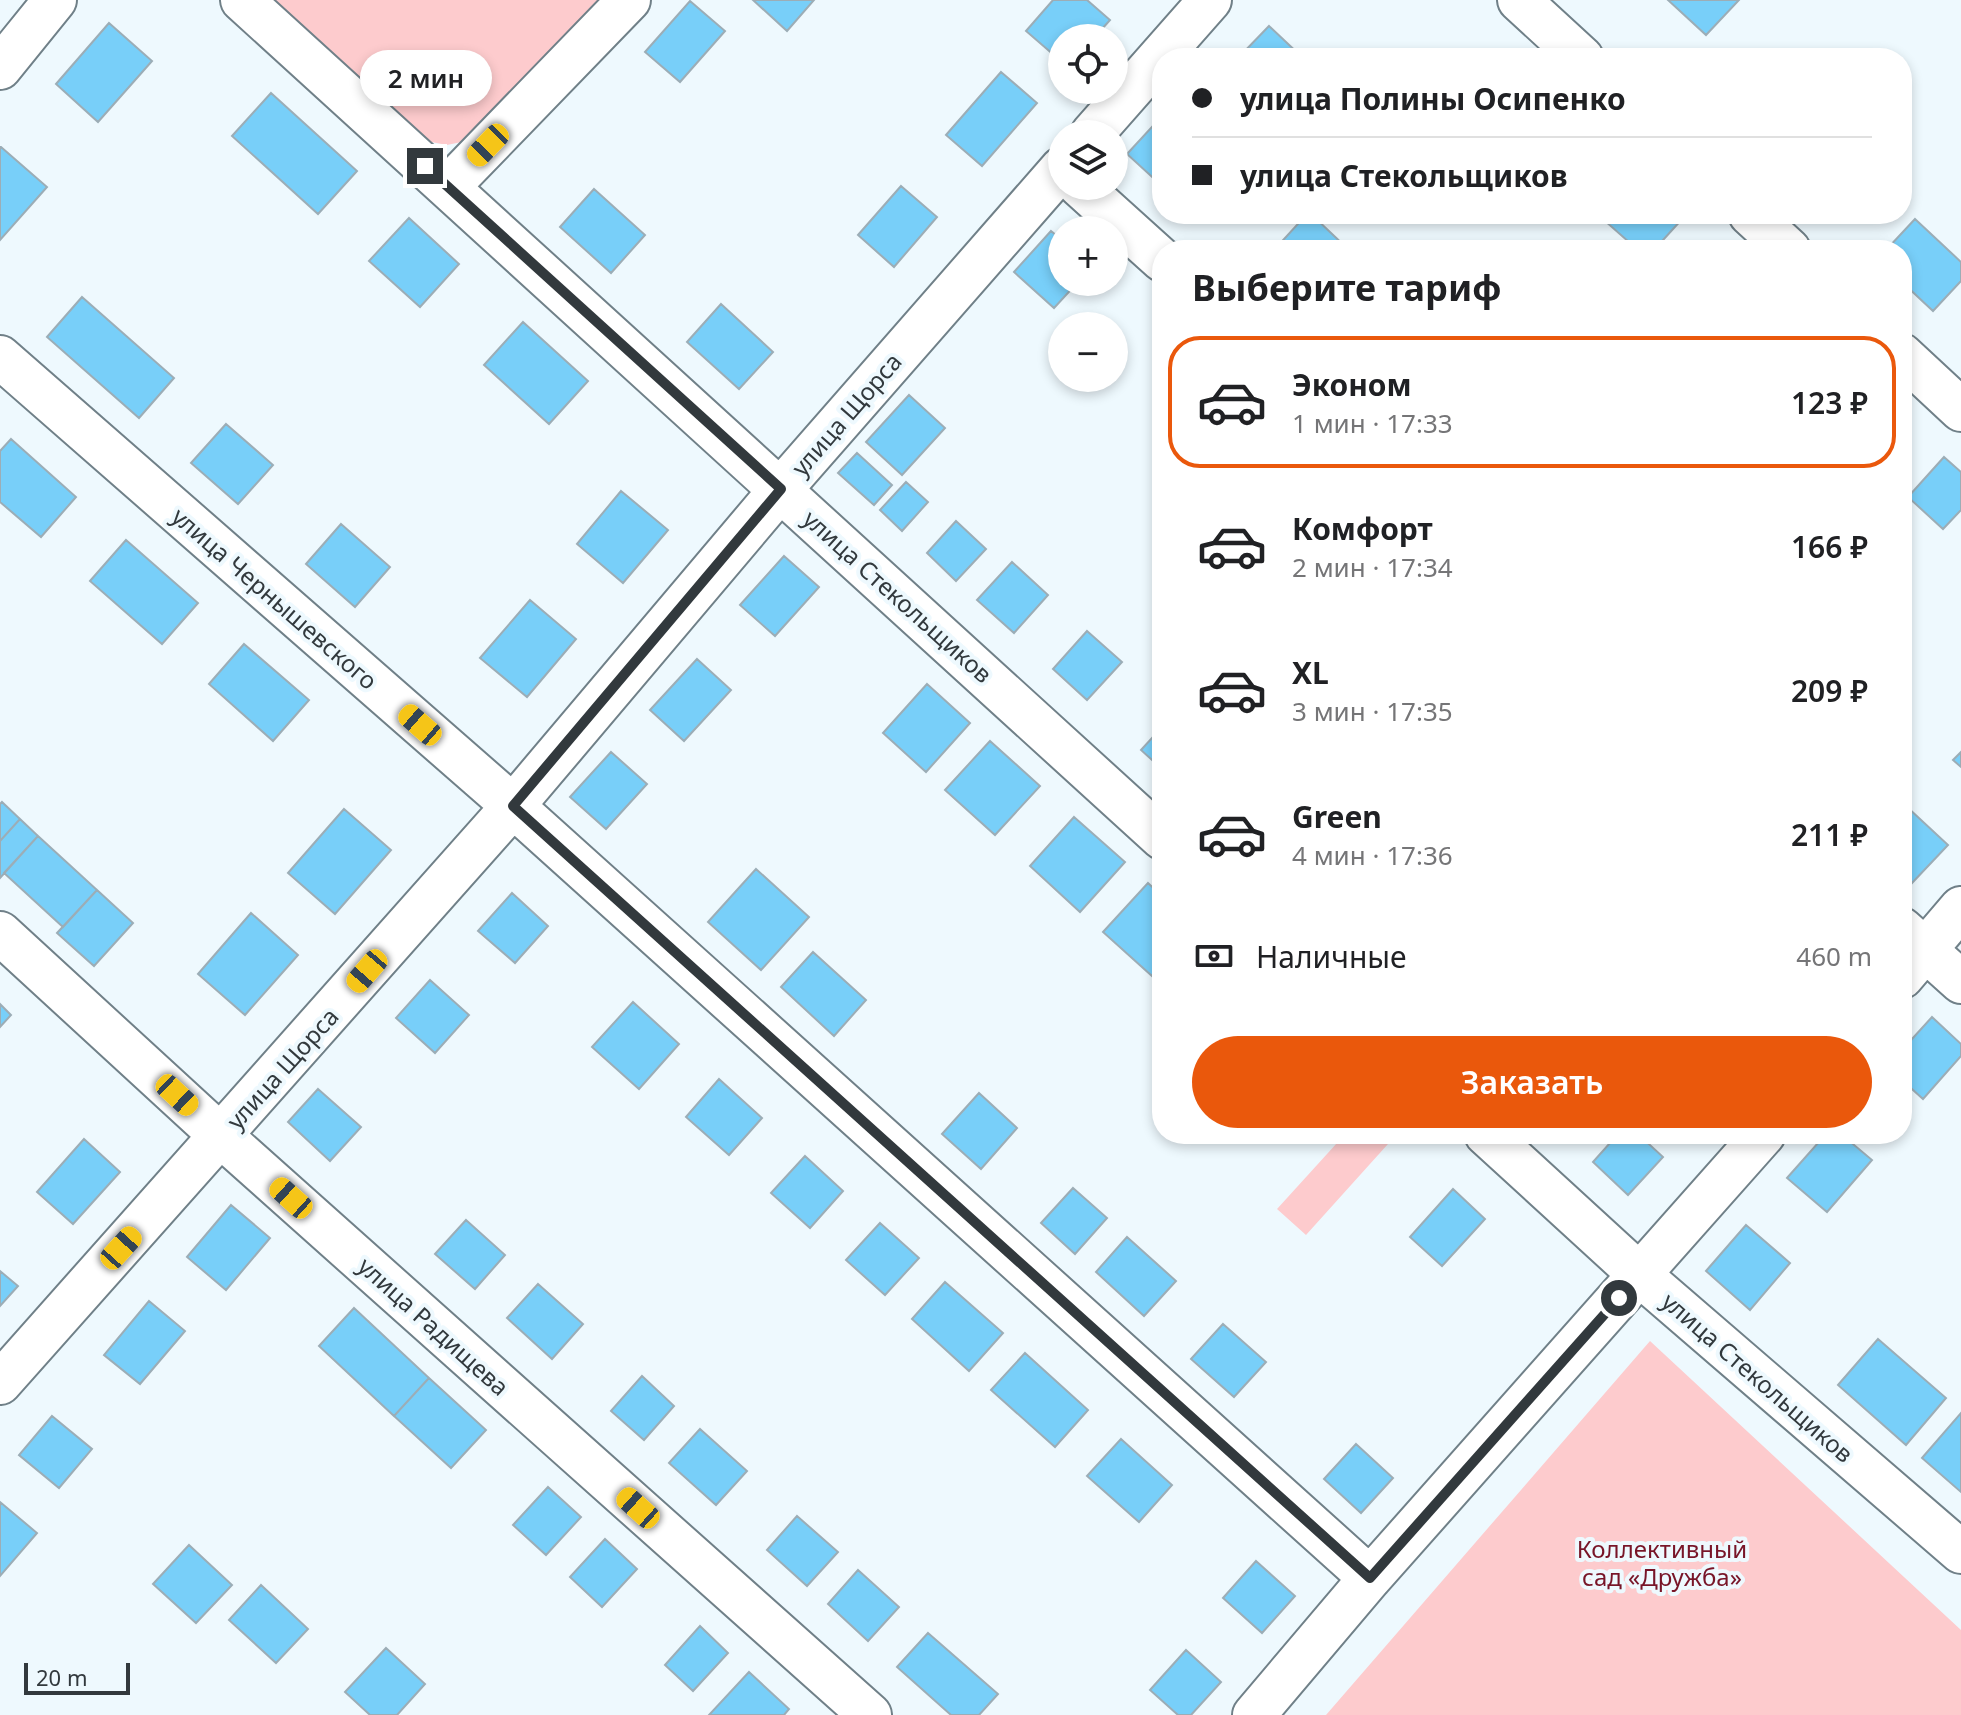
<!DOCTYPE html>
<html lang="ru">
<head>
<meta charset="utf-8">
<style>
	body { margin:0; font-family:"Noto Sans",sans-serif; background:#f2f2f2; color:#202124; height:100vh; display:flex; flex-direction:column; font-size:30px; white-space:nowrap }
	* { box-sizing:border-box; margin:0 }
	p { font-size:26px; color:#757577 }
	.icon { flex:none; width:44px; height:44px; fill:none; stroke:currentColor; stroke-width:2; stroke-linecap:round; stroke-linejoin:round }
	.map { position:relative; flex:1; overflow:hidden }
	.drawer { position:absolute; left:1152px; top:240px; width:760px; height:904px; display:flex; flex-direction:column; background:#fff; border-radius:32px; box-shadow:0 4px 12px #0003 }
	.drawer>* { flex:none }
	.hud { position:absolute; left:1152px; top:48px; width:760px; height:176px; border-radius:32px; box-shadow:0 4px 12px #0003; display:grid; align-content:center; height:176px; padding:0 40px; background:#fff }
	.controls { position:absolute; left:1048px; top:24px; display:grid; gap:16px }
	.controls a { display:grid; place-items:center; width:80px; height:80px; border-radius:50%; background:#fff; box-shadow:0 4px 12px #0003; font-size:40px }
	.scale { position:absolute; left:24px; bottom:20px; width:106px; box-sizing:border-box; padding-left:8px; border:4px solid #32393d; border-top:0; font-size:22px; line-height:28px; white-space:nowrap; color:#32393d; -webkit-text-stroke:6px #eef9fe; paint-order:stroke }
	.end { position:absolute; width:36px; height:36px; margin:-18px; border:10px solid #32393d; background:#fff; box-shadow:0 0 0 4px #fff }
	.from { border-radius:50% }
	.bubble { position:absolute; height:56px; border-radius:28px; background:#fff; box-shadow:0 4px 12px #0003; font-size:26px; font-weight:600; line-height:56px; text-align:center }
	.car { position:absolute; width:24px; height:48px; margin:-24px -12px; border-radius:10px; box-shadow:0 0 6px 2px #0007; background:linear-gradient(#f5c518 24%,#345 0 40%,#f5c518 0 76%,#345 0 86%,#f5c518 0) }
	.hud b { display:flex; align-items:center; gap:28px; height:76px; font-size:30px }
	.hud b+b { border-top:2px solid #e0e0e0 }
	.hud i { width:20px; height:20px; background:#202124 }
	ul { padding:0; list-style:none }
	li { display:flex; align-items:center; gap:24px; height:132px; margin:0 16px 12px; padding:0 24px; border:4px solid transparent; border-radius:32px }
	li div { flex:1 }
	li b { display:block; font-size:30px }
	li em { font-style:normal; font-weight:600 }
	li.current { border-color:#ea580c }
	li>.icon { width:72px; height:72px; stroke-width:1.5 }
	h2 { padding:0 40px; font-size:36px; line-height:96px }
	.pay { display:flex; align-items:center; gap:20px; height:88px; padding:0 40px; font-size:30px }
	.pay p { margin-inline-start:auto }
	.action { display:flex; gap:16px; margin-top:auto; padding:16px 40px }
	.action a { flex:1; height:92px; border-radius:48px; background:#ea580c; color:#fff; font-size:32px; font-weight:600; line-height:92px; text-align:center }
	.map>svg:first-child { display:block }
	.green { fill:#fdcbcd }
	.building { fill:#78cff9; stroke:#9cadb6; stroke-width:2 }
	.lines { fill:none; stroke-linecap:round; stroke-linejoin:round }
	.minor-casing { stroke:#708088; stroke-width:46 }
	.minor { stroke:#fff; stroke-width:42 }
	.route { stroke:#32393d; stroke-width:10 }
	.labels { text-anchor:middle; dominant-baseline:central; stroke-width:8; stroke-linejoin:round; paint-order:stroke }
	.street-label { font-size:24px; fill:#32393d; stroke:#eef9fe }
	.park-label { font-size:24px; fill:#781528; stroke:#eef9fe }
</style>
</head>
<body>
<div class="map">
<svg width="1961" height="1715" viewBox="0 0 1961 1715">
	<rect width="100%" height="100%" fill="#eef9fe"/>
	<path class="green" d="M 256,0 L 603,0 L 471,140 L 447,145 L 426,141 Z
		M 1328,1134 L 1397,1134 L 1306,1235 L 1277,1209 L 1337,1143 Z
		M 1650,1341 L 1961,1630 L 1961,1715 L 1326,1715 Z"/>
	<path class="building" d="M 753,0 L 814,0 L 787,31 Z
		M 1053,0 L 1087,0 L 1110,20 L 1094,38 L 1062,38 L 1062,62 L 1026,31 Z
		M 1668,0 L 1739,0 L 1706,35 Z
		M 690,1 L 725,31 L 680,82 L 645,52 Z
		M 109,23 L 152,61 L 98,122 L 56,84 Z
		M 1269,26 L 1303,58 L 1238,58 Z
		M 1001,72 L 1037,103 L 982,166 L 946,135 Z
		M 271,93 L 357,171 L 318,214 L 232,136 Z
		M 1162,116 L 1162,186 L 1127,154 Z
		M 1,147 L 47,187 L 0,240 L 0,147 Z
		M 901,186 L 937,217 L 894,267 L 858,235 Z
		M 594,189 L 645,235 L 611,273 L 560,227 Z
		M 1307,214 L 1311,214 L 1349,250 L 1274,250 Z
		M 1611,214 L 1678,214 L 1683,218 L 1654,250 L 1638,250 L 1605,221 Z
		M 409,218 L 459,264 L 420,307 L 369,261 Z
		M 1915,219 L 1961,262 L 1961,281 L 1933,311 L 1902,282 L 1902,250 L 1886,250 Z
		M 1051,231 L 1062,240 L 1062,282 L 1078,282 L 1054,308 L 1014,272 Z
		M 82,297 L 174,378 L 139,418 L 47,337 Z
		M 721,304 L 773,352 L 739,389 L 687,342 Z
		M 523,322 L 588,381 L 549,424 L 484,365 Z
		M 909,395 L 945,428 L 902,475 L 866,442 Z
		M 226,424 L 273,465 L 238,504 L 191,463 Z
		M 11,439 L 76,497 L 41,537 L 0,502 L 0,451 Z
		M 857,453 L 892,485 L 874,505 L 838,473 Z
		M 1944,457 L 1961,472 L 1961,510 L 1943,529 L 1908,497 Z
		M 906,482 L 928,502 L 902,531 L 880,510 Z
		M 621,491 L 668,530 L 623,583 L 577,544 Z
		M 956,521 L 986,549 L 956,581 L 927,553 Z
		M 341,524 L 390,567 L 355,607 L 306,564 Z
		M 126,540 L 198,603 L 162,644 L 90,581 Z
		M 784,556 L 819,587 L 775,636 L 740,605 Z
		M 1012,562 L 1048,595 L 1014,633 L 977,600 Z
		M 530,600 L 576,639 L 527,697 L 480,658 Z
		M 1087,631 L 1122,662 L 1087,700 L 1053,669 Z
		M 244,644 L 309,700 L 273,741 L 209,684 Z
		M 697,659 L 731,690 L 684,741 L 650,710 Z
		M 927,684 L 970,723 L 926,772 L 883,733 Z
		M 1162,727 L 1162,769 L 1141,750 Z
		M 990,741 L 1040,786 L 995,835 L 945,790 Z
		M 611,752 L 647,784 L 606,829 L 570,797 Z
		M 1961,752 L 1961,767 L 1953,760 Z
		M 2,802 L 20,819 L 0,841 L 0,804 Z
		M 1906,806 L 1948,845 L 1912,883 L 1902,874 L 1902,811 Z
		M 344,809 L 391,850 L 335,914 L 288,873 Z
		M 1074,817 L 1125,862 L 1080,912 L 1030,866 Z
		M 20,819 L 38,836 L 0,878 L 0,841 Z
		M 38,836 L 97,890 L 63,927 L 4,873 Z
		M 756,869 L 809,917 L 761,970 L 708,922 Z
		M 1148,883 L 1162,896 L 1162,965 L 1152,976 L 1103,932 Z
		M 97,890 L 133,923 L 94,966 L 57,933 Z
		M 512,893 L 548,926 L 515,963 L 478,931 Z
		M 251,913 L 298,955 L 245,1015 L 198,974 Z
		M 813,952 L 866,1000 L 834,1036 L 781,987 Z
		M 430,980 L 469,1015 L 435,1053 L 396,1018 Z
		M 633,1002 L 679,1044 L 639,1089 L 592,1047 Z
		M 0,1004 L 11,1015 L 0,1027 Z
		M 1932,1017 L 1961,1044 L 1961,1056 L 1923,1099 L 1902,1080 L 1902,1050 Z
		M 719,1079 L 762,1118 L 729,1155 L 686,1117 Z
		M 318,1089 L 361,1127 L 330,1161 L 288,1122 Z
		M 979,1093 L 1017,1128 L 981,1169 L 942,1134 Z
		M 1618,1134 L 1638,1134 L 1663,1157 L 1628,1195 L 1593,1162 Z
		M 1826,1134 L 1841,1134 L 1872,1160 L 1827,1212 L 1787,1178 Z
		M 84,1139 L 120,1172 L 73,1224 L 37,1192 Z
		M 805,1156 L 843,1191 L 810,1228 L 771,1193 Z
		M 1073,1188 L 1107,1218 L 1075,1254 L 1041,1223 Z
		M 1453,1189 L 1485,1219 L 1442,1266 L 1410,1237 Z
		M 231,1205 L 270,1238 L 226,1290 L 187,1257 Z
		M 466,1220 L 505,1255 L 475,1289 L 435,1254 Z
		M 880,1223 L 919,1258 L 885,1295 L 846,1260 Z
		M 1746,1225 L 1790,1263 L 1750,1310 L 1706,1271 Z
		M 1127,1237 L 1176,1281 L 1144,1316 L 1096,1272 Z
		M 0,1271 L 18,1286 L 0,1306 Z
		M 945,1282 L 1003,1333 L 969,1371 L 912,1319 Z
		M 538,1284 L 583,1324 L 552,1359 L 507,1318 Z
		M 149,1301 L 185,1331 L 140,1384 L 104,1355 Z
		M 354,1308 L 429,1378 L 394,1416 L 319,1346 Z
		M 1223,1324 L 1266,1362 L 1234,1397 L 1191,1359 Z
		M 1878,1339 L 1946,1398 L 1906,1445 L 1838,1385 Z
		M 1025,1353 L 1088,1410 L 1055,1447 L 991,1390 Z
		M 642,1376 L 674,1406 L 644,1440 L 611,1411 Z
		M 429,1378 L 486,1430 L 451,1468 L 394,1416 Z
		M 1961,1413 L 1961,1492 L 1922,1458 Z
		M 52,1416 L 92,1449 L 59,1488 L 19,1455 Z
		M 700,1429 L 747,1471 L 716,1505 L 669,1463 Z
		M 1121,1439 L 1172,1485 L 1139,1522 L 1087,1476 Z
		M 1356,1444 L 1393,1478 L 1361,1513 L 1324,1479 Z
		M 548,1487 L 581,1517 L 546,1555 L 513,1525 Z
		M 0,1502 L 37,1533 L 0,1576 Z
		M 797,1516 L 838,1552 L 807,1586 L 767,1550 Z
		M 605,1539 L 637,1569 L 602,1607 L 570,1577 Z
		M 189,1545 L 232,1585 L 196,1623 L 153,1584 Z
		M 1256,1561 L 1295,1596 L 1262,1633 L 1223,1598 Z
		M 858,1570 L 899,1607 L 868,1641 L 828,1604 Z
		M 261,1585 L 308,1629 L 276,1663 L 229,1620 Z
		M 700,1626 L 728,1653 L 693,1691 L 665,1665 Z
		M 928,1633 L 998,1694 L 979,1715 L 951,1715 L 897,1667 Z
		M 386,1648 L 425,1684 L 397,1715 L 370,1715 L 345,1692 Z
		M 1186,1650 L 1221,1682 L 1191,1715 L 1178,1715 L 1150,1690 Z
		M 749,1672 L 789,1709 L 784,1715 L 709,1715 Z"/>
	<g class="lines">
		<g class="minor-casing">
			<path id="minor" d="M 242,0 L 1162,838
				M 1519,0 L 1582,58
				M 0,68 L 55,0
				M 1092,134 L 1210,0
				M 1080,186 L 1162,260
				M 448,187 L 629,0
				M 1750,214 L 1789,250
				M 1902,355 L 1961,410
				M 0,357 L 513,806 L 1370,1578
				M 1902,929 L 1961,982
				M 0,933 L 221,1136 L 870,1715
				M 1902,977 L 1961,908
				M 1486,1134 L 1640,1275 L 1961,1552
				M 0,1383 L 513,806 L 781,489 L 1062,168
				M 1254,1715 L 1370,1578 L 1764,1134"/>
		</g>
		<use href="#minor" class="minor"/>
	</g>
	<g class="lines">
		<path class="route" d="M 425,166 L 781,489 L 513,806 L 1370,1578 L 1619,1298"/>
	</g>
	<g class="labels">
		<g class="street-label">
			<text transform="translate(846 414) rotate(-49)">улица Щорса</text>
			<text transform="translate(898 596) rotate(42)">улица Стекольщиков</text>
			<text transform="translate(275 598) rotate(41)">улица Чернышевского</text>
			<text transform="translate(282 1068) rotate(-48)">улица Щорса</text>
			<text transform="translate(434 1326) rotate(42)">улица Радищева</text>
			<text transform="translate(1758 1377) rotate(41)">улица Стекольщиков</text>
		</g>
		<g class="park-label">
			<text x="1662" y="1548">Коллективный<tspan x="1662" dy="28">сад «Дружба»</tspan></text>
		</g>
	</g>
</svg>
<div class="controls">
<a><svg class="icon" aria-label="locate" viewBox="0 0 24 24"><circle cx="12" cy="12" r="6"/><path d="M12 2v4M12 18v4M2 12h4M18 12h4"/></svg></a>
<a><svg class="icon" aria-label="layers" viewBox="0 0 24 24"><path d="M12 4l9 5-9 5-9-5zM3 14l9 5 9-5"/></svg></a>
<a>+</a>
<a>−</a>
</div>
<div class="scale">20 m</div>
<i class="end from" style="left:1619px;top:1298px"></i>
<i class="end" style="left:425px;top:166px"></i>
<div class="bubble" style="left:360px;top:50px;width:132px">2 мин</div>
<i class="car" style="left:488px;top:145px;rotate:224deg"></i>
<i class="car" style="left:420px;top:725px;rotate:311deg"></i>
<i class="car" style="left:367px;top:971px;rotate:221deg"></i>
<i class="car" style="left:177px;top:1095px;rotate:133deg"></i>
<i class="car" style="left:291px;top:1198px;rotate:312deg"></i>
<i class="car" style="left:121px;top:1248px;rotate:42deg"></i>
<i class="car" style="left:638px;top:1508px;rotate:312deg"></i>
<div class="hud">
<b><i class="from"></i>улица Полины Осипенко</b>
<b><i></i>улица Стекольщиков</b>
</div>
<section class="drawer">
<h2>Выберите тариф</h2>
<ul>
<li class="current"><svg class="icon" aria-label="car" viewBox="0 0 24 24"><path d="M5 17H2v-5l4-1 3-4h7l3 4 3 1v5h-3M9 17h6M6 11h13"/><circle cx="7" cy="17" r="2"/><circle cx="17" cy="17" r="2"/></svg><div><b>Эконом</b><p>1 мин · 17:33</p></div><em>123 ₽</em></li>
<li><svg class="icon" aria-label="car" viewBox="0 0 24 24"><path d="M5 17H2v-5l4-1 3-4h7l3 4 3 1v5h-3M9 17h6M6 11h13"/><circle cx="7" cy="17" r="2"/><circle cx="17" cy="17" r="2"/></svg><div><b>Комфорт</b><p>2 мин · 17:34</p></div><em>166 ₽</em></li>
<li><svg class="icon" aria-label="car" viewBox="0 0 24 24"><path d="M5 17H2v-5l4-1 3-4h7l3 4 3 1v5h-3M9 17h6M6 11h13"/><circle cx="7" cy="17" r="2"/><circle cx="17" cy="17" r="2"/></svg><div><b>XL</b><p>3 мин · 17:35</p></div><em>209 ₽</em></li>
<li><svg class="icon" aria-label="car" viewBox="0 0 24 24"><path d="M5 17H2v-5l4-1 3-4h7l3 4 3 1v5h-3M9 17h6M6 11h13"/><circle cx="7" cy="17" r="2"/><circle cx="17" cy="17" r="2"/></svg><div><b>Green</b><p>4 мин · 17:36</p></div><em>211 ₽</em></li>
</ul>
<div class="pay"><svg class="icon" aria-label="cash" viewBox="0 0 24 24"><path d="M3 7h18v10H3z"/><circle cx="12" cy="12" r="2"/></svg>Наличные<p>460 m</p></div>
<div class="action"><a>Заказать</a></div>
</section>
</div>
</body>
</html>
